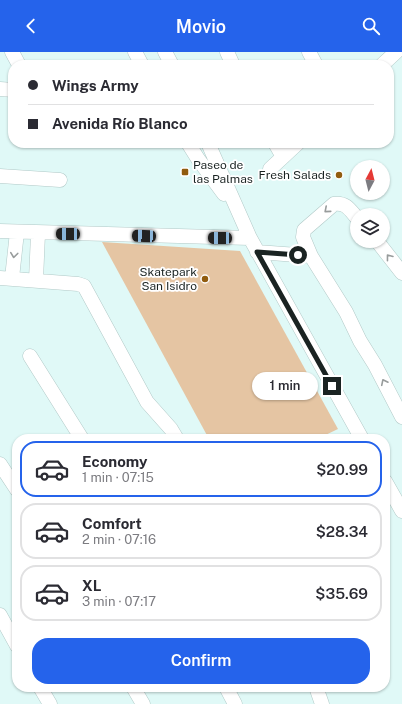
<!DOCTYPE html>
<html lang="en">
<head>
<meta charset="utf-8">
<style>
	body { margin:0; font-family:"Public Sans",sans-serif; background:#f7f7f7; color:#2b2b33; height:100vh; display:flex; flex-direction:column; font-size:15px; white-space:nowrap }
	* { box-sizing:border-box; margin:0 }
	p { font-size:13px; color:#7c7c81 }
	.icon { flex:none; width:22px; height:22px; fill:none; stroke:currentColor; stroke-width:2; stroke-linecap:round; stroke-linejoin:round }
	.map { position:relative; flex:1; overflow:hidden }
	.drawer { position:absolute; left:12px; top:382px; width:378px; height:258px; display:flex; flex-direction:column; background:#fff; border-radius:16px; box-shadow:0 1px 3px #0004 }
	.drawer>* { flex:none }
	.guide { position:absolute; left:8px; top:8px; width:386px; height:88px; border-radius:16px; box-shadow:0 1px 3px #0004; display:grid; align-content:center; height:88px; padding:0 20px; background:#fff }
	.needle { width:26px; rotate:7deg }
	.fabs { position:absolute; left:350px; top:108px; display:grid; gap:8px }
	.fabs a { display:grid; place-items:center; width:40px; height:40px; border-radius:50%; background:#fff; box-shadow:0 1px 3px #0004; font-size:20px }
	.end { position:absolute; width:18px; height:18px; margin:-9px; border:5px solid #1a2322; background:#fff; box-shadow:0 0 0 2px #fff }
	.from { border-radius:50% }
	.bubble { position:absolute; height:28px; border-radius:14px; background:#fff; box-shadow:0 1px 3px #0004; font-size:13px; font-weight:600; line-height:28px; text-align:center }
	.car { position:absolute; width:12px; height:24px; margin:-12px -6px; border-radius:5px; box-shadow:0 0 3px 1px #0007; background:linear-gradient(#222 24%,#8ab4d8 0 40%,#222 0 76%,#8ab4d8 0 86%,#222 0) }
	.guide b { display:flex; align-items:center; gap:14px; height:38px; font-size:15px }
	.guide b+b { border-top:1px solid #e1e1e2 }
	.guide i { width:10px; height:10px; background:#2b2b33 }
	ul { padding:7px 0 0; list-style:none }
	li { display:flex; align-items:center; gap:12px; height:56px; margin:0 8px 6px; padding:0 12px; border:2px solid #e1e1e2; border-radius:16px }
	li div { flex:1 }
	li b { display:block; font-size:15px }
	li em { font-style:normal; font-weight:600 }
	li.current { border-color:#2563eb }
	li>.icon { width:36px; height:36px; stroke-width:1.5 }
	.primary-button { display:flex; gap:8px; margin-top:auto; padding:8px 20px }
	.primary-button a { flex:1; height:46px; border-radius:16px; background:#2563eb; color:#fff; font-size:16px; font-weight:600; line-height:46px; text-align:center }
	header { display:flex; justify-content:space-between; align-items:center; height:52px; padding:0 20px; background:#2563eb; color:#fff; font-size:18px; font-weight:600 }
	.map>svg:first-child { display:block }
	.green { fill:#e5c5a3 }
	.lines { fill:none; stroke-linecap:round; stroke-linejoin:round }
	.minor-casing { stroke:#b1c9c7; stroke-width:15 }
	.minor { stroke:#fff; stroke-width:14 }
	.oneway { stroke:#989c9c }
	.route { stroke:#1a2322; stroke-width:5 }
	.poi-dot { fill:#915c0f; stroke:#fff; stroke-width:1.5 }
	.labels { text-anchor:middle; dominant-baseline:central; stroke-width:3.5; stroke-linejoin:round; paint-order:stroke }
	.poi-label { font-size:12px; fill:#1a2322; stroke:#fff; text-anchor:end }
</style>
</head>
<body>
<header><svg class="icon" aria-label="back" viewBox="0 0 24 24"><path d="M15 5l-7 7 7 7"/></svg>Movio<svg class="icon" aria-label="search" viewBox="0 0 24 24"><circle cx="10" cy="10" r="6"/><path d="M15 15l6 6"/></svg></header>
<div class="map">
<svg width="402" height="652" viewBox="0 0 402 652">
	<rect width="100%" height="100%" fill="#e0f9f7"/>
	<path class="green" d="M 102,190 L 240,199 L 338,377 L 317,387 L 209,387 Z"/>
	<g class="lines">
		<g class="minor-casing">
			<path id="minor" d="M 12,0 L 19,13
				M 135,0 L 142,13
				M 165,0 L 172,13
				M 227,0 L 233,13
				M 309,0 L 316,13
				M 382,13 L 396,0
				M 0,37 L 13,38
				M 188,91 L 198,107 L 224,142
				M 208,91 L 250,186 L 362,387
				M 275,91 L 283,105
				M 270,117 L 298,91
				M 0,124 L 60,128
				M 357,166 C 350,158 346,150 334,152 L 304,178 L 303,185 L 311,204 L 346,260 L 360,289 L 375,313 L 402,365
				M 0,179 L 250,186
				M 377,189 L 402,221
				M 257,200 L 311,204
				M 0,226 L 78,232 L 84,234 L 147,350 L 171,377 L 177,387
				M 12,226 L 17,180
				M 36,228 L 38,182
				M 30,304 L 82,387
				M 0,412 L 17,438
				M 385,429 L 402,459
				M 0,563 L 17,594
				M 40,635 L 50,652
				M 133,635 L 143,652
				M 226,635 L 235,652
				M 316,635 L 322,652"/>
		</g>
		<use href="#minor" class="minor"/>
	</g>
	<defs><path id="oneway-chevron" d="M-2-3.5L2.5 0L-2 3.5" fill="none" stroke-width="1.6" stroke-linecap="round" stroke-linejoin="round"/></defs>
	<g class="oneway">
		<use href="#oneway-chevron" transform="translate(327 158) rotate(139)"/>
		<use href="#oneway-chevron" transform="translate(14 203) rotate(97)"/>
		<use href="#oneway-chevron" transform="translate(389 205) rotate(-128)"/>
		<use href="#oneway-chevron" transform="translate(384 330) rotate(-116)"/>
	</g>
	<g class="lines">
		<path class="route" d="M 298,203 L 257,200 L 332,334"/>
	</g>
	<g class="poi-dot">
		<rect x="181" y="116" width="8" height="8" rx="2"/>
		<circle cx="339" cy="123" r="4"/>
		<circle cx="205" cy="227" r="4"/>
	</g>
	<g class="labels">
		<g class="poi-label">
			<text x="193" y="113" text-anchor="start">Paseo de<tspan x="193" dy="14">las Palmas</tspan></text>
			<text x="331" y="123">Fresh Salads</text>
			<text x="197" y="220">Skatepark<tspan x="197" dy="14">San Isidro</tspan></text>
		</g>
	</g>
</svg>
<div class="fabs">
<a><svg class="needle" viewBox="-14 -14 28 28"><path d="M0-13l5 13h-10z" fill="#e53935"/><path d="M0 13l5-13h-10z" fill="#7c7c81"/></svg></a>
<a><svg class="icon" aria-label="layers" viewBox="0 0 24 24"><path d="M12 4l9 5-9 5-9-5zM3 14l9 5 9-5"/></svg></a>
</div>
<i class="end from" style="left:298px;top:203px"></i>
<i class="end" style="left:332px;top:334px"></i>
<div class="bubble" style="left:252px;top:320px;width:66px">1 min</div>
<i class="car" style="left:68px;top:182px;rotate:271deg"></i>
<i class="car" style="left:144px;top:184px;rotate:272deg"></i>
<i class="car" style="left:220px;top:186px;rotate:271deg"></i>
<div class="guide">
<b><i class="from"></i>Wings Army</b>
<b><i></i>Avenida Río Blanco</b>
</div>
<section class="drawer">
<ul>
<li class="current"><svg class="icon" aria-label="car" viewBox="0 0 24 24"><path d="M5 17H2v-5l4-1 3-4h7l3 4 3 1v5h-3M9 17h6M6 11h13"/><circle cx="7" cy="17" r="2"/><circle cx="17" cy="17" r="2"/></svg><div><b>Economy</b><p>1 min · 07:15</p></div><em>$20.99</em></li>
<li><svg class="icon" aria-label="car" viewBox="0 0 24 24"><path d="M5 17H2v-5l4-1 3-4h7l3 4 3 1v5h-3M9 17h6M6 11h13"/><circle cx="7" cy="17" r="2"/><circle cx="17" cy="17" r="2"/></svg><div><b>Comfort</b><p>2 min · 07:16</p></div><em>$28.34</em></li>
<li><svg class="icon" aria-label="car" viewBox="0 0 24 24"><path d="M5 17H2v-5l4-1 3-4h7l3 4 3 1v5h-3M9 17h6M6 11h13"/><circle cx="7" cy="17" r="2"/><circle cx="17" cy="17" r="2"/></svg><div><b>XL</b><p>3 min · 07:17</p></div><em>$35.69</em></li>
</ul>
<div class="primary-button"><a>Confirm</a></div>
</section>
</div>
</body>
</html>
